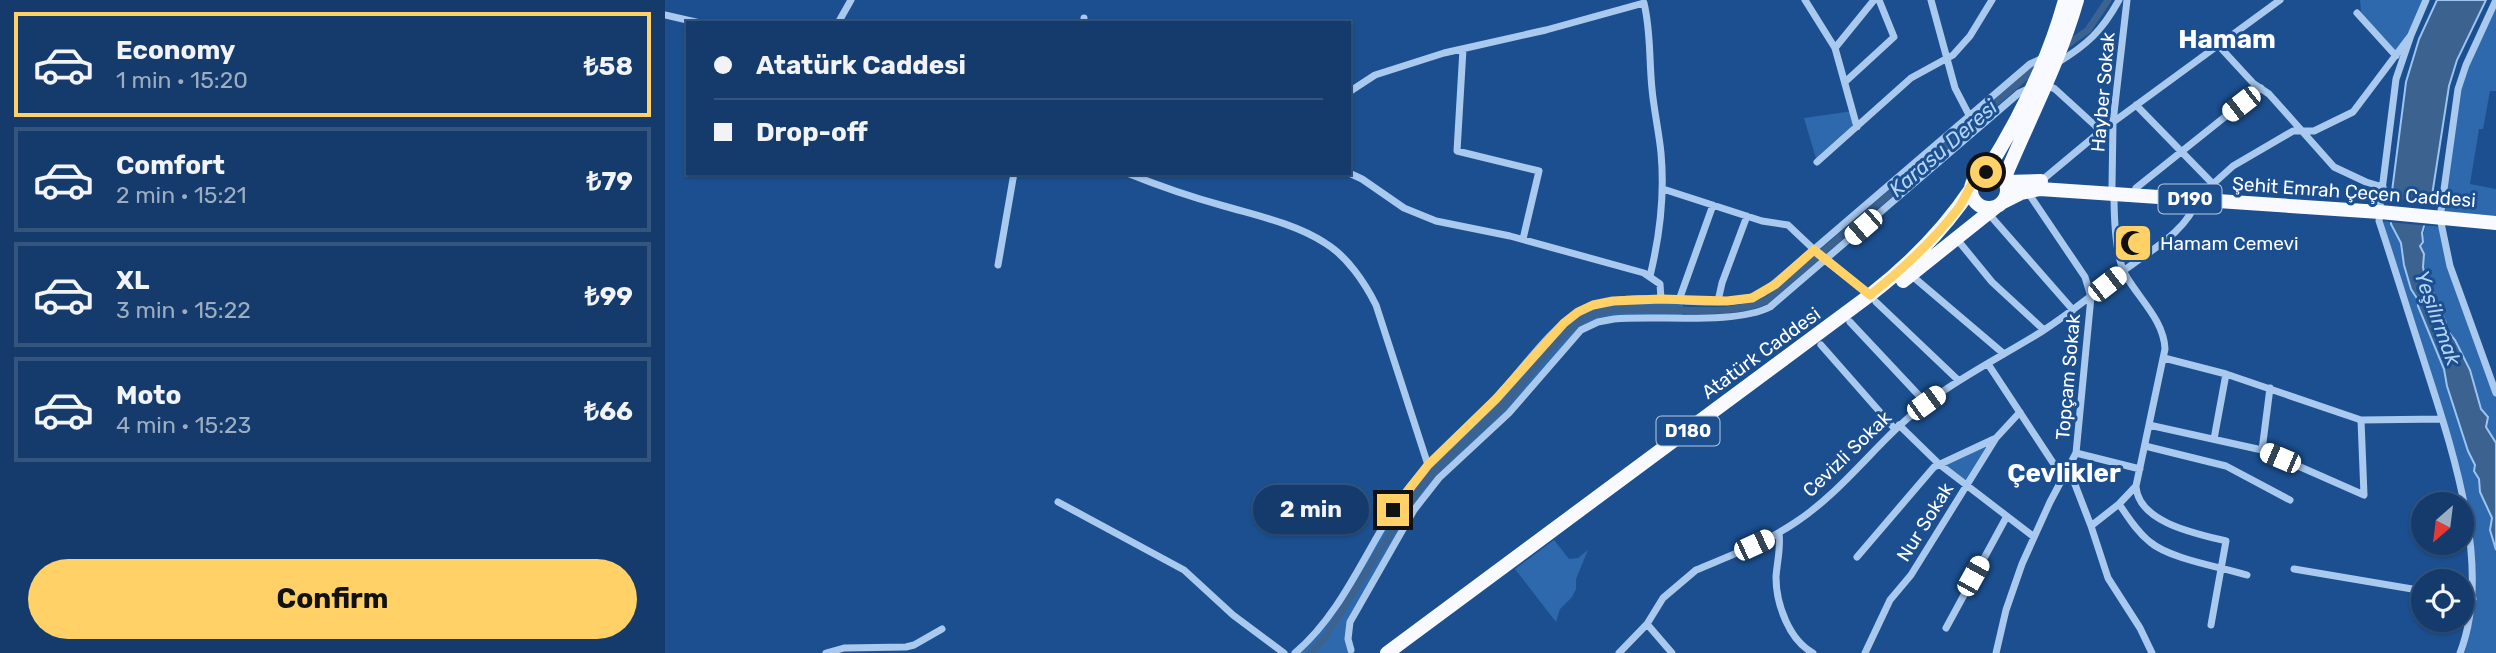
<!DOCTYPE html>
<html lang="en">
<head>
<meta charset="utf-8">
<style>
	body { margin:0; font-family:Rubik,sans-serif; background:#214673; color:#f1f3f6; height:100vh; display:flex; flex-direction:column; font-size:26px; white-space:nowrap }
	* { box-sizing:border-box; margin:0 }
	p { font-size:23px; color:#9dadc1 }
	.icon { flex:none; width:38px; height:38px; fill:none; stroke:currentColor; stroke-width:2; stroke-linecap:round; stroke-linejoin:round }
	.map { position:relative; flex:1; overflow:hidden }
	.details { display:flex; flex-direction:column; background:#143b6b; width:665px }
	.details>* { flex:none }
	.guide { position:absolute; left:21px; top:21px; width:665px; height:154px; border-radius:0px; box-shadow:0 2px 5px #0004,0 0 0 2px #33557e; display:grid; align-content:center; height:154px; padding:0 28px; background:#143b6b }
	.needle { width:46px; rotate:208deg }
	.buttons { position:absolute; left:1746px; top:492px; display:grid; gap:14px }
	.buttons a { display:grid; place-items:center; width:63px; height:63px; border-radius:50%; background:#143b6b; box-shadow:0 2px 5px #0004,0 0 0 2px #33557e; font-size:35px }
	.end { position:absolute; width:32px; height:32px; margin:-16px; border:9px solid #ffd166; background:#111; box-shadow:0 0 0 4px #111 }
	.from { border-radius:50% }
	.bubble { position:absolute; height:49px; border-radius:24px; background:#143b6b; box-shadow:0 2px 5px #0004,0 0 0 2px #33557e; font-size:23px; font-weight:700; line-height:49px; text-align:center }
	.car { position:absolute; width:21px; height:42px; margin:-21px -10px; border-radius:9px; box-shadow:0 0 5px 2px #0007; background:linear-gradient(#fff 24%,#345 0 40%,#fff 0 76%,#345 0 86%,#fff 0) }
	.guide b { display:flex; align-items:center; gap:24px; height:66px; font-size:26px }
	.guide b+b { border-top:2px solid #33557e }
	.guide i { width:18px; height:18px; background:#f1f3f6 }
	ul { padding:12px 0 0; list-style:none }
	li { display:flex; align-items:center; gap:21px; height:105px; margin:0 14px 10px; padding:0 14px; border:4px solid #33557e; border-radius:0px }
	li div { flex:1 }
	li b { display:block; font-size:26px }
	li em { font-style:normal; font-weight:700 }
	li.selected { border-color:#ffd166 }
	li>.icon { width:63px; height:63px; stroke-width:1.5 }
	.action { display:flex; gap:14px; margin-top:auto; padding:14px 28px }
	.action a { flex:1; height:80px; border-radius:42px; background:#ffd166; color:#111; font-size:28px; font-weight:700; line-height:80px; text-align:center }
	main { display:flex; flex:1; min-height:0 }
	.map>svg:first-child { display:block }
	.green { fill:#2e69ad }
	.water { fill:#3c6290; stroke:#9cc4f0; stroke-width:2 }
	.pier { fill:#1b4f8f }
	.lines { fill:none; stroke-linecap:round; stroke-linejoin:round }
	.canal { stroke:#3c6290; stroke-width:7 }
	.minor { stroke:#a9c9ee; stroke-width:7 }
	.trunk { stroke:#f8faff; stroke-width:14 }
	.route { stroke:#ffd166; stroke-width:9 }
	.labels { text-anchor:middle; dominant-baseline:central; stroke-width:6; stroke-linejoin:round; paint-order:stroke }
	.shield { fill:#1b4f8f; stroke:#bbcadd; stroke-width:2 }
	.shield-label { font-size:18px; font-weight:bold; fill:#fff }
	.street-label { font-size:19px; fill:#fff; stroke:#1b4f8f }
	.poi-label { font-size:19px; fill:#fff; stroke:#1b4f8f; text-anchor:start }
	.water-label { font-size:21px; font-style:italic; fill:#b5d3f5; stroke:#1b4f8f }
	.district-label { font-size:26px; font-weight:bold; fill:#fff; stroke:#1b4f8f }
</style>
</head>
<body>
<main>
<section class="details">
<ul>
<li class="selected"><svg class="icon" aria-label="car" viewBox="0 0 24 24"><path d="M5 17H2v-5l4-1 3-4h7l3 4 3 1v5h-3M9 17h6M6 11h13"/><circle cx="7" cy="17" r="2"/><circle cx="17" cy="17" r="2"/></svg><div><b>Economy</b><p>1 min · 15:20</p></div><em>₺58</em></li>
<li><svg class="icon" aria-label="car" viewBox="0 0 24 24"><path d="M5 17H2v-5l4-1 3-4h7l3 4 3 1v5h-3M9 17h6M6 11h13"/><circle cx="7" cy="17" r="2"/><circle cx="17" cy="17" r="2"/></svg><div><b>Comfort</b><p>2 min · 15:21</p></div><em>₺79</em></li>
<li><svg class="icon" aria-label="car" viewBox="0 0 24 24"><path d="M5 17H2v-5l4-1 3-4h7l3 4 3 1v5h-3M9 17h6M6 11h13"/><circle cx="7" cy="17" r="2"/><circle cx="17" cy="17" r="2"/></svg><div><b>XL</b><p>3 min · 15:22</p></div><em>₺99</em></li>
<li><svg class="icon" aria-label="car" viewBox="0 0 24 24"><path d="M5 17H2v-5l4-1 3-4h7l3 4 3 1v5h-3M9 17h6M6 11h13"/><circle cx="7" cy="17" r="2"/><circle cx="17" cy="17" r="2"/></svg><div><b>Moto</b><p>4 min · 15:23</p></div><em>₺66</em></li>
</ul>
<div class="action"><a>Confirm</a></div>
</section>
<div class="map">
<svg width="1831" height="653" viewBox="0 0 1831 653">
	<rect width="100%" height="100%" fill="#1b4f8f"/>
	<path class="green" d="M 1695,0 L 1761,0 L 1731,56 L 1693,14 L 1696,11 Z
		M 1831,0 L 1831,91 L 1825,91 L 1818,129 L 1814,129 L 1805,184 L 1831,189 L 1831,217 L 1776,211 L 1793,89 Z
		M 1188,111 L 1192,127 L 1152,162 L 1139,118 Z
		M 1714,221 L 1726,222 L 1736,243 L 1746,289 L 1753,300 L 1755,312 L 1779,369 L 1782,386 L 1803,451 L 1810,465 L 1809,471 L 1814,479 L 1815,492 L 1828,524 L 1825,530 L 1831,550 L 1831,653 L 1795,653 L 1805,623 L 1804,534 L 1777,419 Z
		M 1761,225 L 1775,227 L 1831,393 L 1831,443 L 1821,427 L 1823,421 C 1821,416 1817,411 1816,407 C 1810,389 1807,371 1798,355 C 1793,346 1784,337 1781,327 C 1776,310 1769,292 1760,277 C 1755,268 1759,256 1755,246 Z
		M 1018,300 L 1017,317 L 970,317 L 921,327 L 844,413 L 761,495 L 685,622 L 687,653 L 630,653 L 650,636 L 734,501 L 906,317 L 939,302 Z
		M 1331,438 L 1302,484 L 1274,464 Z
		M 889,540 L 904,559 L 913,558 L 923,550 L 911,579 L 911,589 L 907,597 L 895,609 L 891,622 L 850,569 Z"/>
	<path class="water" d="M 1772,0 L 1821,0 L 1792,60 L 1784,86 L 1766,202 L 1757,233 L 1758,242 L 1755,246 L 1759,254 L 1758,267 L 1760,278 L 1767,286 L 1769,297 L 1781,323 L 1781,329 L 1790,340 L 1805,370 L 1816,409 L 1823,417 L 1821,427 L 1831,443 L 1831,550 L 1825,530 L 1827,518 L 1815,492 L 1814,479 L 1809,471 L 1810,465 L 1803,451 L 1782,386 L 1779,369 L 1753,306 L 1753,300 L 1746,289 L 1739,265 L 1736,243 L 1726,224 L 1726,199 L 1741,82 L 1754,39 Z"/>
	<path class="pier" d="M 1723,198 L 1770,203 L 1765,226 L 1723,222 Z"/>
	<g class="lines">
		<path class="canal" d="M 1399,47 L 1423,30 L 1443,0
			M 645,653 L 659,639 L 754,489 C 779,459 811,434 838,406 C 861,381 880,352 905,329 C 915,319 928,313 943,311 C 991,303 1059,321 1102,300 L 1372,67"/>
		<path class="minor" d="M 1140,0 L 1170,48 L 1192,127
			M 1266,0 L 1290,88 L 1304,115
			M 1692,13 L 1731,56
			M 0,15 L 35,23
			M 173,23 L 186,0
			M 419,23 L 419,18
			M 1553,45 L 1589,84 L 1604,94 L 1669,167 L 1701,182 L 1718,187
			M 1170,48 L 1209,0
			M 798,49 L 792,151 L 874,171 L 858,239
			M 1392,63 C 1422,45 1437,31 1454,0
			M 1180,82 L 1229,37 L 1214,0
			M 1382,85 L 1390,89 L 1436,131
			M 684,92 L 710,75 L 779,53 L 881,30 L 979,3 C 986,32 984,60 987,89 C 989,111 994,132 996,153 C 1000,196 995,235 985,276
			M 1471,105 L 1548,184
			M 1152,162 L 1246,78 L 1288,55 L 1305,36 L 1327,0
			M 462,173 C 494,186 526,197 559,206 C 593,216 631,224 660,243 C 682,256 700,283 711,305 L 763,465
			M 684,173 L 697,179 L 739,208 L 771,221 L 845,236 L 979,273 L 995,284 L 996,299
			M 1376,181 L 1436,131 L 1615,0
			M 1447,186 L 1448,122 L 1462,0
			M 1471,188 L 1596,88
			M 998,189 L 1097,221 L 1123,225 L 1160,260 L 1205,295
			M 1546,200 L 1548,184 L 1568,166 L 1628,131 L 1649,131 L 1688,112 L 1746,35
			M 1715,206 L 1731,79 L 1746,35 L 1761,0
			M 1776,211 L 1793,89 L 1801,65 L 1831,0
			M 1323,213 L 1408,310
			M 1715,213 L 1714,221 C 1729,266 1743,312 1758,358 C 1785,443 1829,566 1795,653
			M 1775,218 L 1785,266 L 1831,393
			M 1291,238 L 1327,282 L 1379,330
			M 333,265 L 349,173
			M 1246,275 L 1339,354
			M 1014,300 L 1048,205
			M 1053,301 L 1057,283 L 1082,216
			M 1211,302 L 1293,380
			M 1185,322 L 1261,403
			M 1156,345 L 1229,428
			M 1499,358 L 1561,374 L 1696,420
			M 1323,364 L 1398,478
			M 1234,425 L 1274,464 L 1369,537
			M 1484,425 L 1597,450 L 1699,495 L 1696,420 L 1777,419
			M 1549,439 L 1561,374
			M 1480,446 L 1561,466 L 1625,500
			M 1597,450 L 1605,388
			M 1411,453 L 1475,469
			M 1404,469 L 1426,526 L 1443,578 L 1475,628 L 1487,653
			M 1471,487 C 1474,523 1533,534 1561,541 L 1546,625
			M 393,502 L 519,570 L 568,615 L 619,653
			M 1454,504 C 1463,517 1472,532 1485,542 C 1505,559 1556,567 1582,575
			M 1426,526 L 1454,504 L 1471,486 L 1500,349 C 1499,320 1473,298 1460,274 C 1450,255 1449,215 1449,193
			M 1114,533 C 1116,548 1112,562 1111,577 C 1111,604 1124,640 1148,653
			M 1192,557 L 1269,467 L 1329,439
			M 1629,569 L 1759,591
			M 1797,597 L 1808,599
			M 982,624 L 1007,653
			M 1281,628 L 1342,516
			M 686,650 L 683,639 L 685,622 L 749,510 L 774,478 L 844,413 L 916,330 L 933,322 L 949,319 C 992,315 1070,325 1105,307 L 1354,93 L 1365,88
			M 161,653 L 179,648 L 241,647 L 249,645 L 277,629
			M 630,653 C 676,614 699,554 732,504 C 758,464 797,434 830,399 C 854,374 886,327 915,311 C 970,282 1047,317 1098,293 L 1365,64 L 1378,58
			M 954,653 L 982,624 L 998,598 L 1031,570 C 1064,556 1100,543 1131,522 C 1181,489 1215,437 1264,401 C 1299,375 1339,355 1376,332 C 1406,313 1433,290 1461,269 C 1486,250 1522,231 1532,200
			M 1200,653 L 1225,600 L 1246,575 L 1331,438 L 1355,412
			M 1331,653 L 1341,610 L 1357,564 L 1385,502 L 1411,453 L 1426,297 L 1420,277 L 1362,191"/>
		<path class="trunk" d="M1306 190a18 18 0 1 1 36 0a18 18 0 1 1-36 0Z
			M 1321,172 C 1355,118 1383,62 1400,0
			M 1339,179 C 1364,119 1394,63 1412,0
			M 1341,182 L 1376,181
			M 1338,202 L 1356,193 L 1375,189 L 1715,212 L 1831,223
			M 1238,281 L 1332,206
			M 722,653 L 1205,295 C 1245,264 1278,231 1306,189"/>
	</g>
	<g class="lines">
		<path class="route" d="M 728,510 L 763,465 L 831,399 L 899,323 L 913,312 L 928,305 L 948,301 L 996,299 L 1062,301 L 1087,298 L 1111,284 L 1149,250 L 1205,295 C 1238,269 1266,243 1292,210 C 1302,197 1306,177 1321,172"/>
	</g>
	<defs>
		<g id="mosque-square" transform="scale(2.0125)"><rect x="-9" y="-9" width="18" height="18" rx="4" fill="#ffd166" stroke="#1b4f8f"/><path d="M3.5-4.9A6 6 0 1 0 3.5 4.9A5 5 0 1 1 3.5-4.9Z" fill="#111"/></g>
	</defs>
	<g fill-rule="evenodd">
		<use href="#mosque-square" x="1468" y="243"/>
	</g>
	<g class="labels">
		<g class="shield">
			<rect x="1493.5" y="184.5" width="63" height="29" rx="5"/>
			<rect x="991.5" y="416.5" width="63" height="29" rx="5"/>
		</g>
		<g class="shield-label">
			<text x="1525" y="199">D190</text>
			<text x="1023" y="431">D180</text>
		</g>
		<g class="street-label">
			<text transform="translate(1438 92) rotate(-85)">Hayber Sokak</text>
			<text transform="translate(1689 192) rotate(4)">Şehit Emrah Çeçen Caddesi</text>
			<text transform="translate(1096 353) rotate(-36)">Atatürk Caddesi</text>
			<text transform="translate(1403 377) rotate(-85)">Topçam Sokak</text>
			<text transform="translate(1182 454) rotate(-44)">Cevizli Sokak</text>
			<text transform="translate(1260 522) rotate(-58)">Nur Sokak</text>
		</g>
		<g class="poi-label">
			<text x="1495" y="243">Hamam Cemevi</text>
		</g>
		<g class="water-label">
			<text transform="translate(1278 148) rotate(-41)">Karasu Deresi</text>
			<text transform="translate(1773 318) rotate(70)">Yeşilırmak</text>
		</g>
		<g class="district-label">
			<text x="1562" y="39">Hamam</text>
			<text x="1399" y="473">Çevlikler</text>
		</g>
	</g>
</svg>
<div class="buttons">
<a><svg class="needle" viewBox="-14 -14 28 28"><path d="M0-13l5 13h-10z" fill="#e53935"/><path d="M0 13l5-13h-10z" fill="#9dadc1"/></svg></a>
<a><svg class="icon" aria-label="locate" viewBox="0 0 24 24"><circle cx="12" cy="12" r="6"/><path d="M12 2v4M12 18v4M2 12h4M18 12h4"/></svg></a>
</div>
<i class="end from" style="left:1321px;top:172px"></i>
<i class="end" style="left:728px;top:510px"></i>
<div class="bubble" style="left:588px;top:485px;width:116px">2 min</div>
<i class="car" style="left:1576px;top:104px;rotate:232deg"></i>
<i class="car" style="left:1198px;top:227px;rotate:229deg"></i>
<i class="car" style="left:1442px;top:284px;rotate:52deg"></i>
<i class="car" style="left:1261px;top:403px;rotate:54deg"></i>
<i class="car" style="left:1615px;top:458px;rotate:293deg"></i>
<i class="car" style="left:1089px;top:545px;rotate:65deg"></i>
<i class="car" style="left:1308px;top:576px;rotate:29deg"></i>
<div class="guide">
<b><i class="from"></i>Atatürk Caddesi</b>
<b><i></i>Drop-off</b>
</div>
</div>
</main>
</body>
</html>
